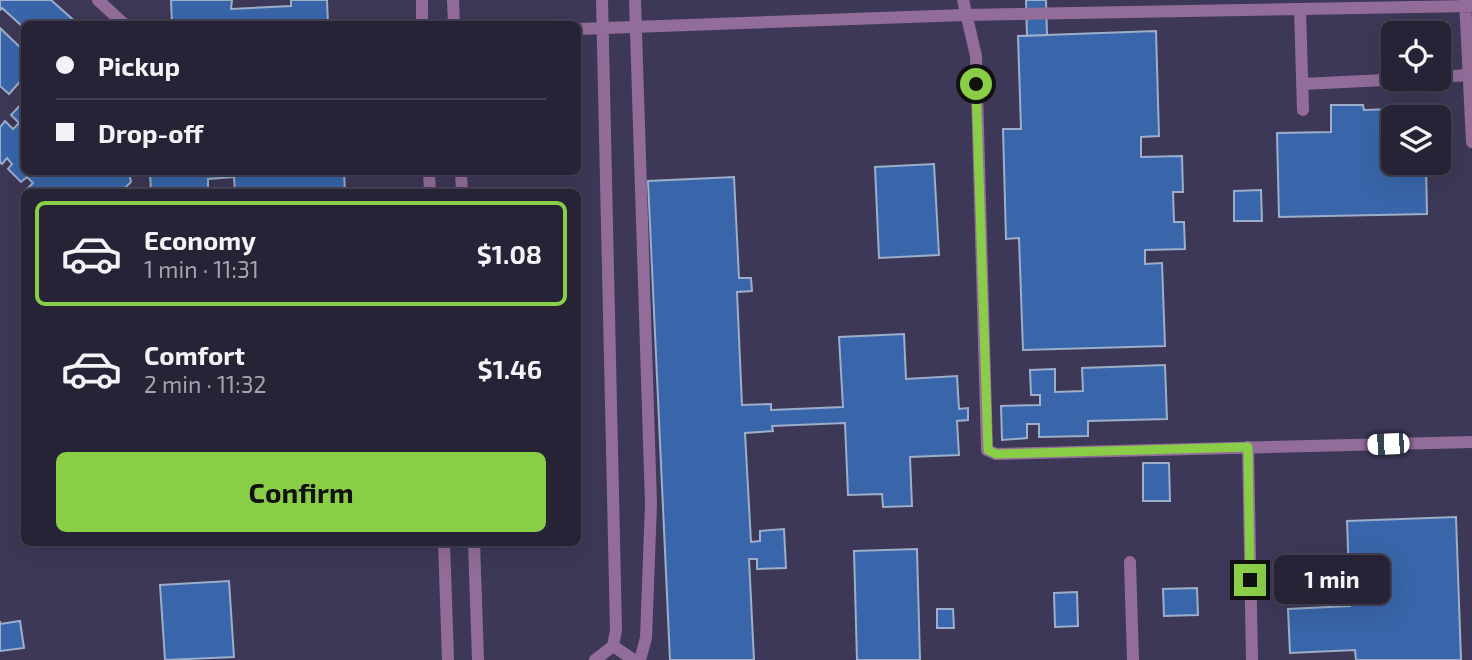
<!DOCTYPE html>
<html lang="en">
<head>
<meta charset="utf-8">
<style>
	body { margin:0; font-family:"Exo 2",sans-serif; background:#2e2b3e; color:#f1f3f6; height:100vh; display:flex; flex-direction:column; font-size:26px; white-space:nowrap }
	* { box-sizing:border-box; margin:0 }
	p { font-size:23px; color:#a4a4ad }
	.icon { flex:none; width:38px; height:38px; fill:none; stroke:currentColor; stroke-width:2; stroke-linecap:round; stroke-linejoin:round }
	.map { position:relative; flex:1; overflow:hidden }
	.sheet { position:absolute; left:21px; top:189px; width:560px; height:357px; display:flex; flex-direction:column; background:#262336; border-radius:10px; box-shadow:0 7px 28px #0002,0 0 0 2px #424051 }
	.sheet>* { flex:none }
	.hud { position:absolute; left:21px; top:21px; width:560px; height:154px; border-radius:10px; box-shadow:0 7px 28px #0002,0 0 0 2px #424051; display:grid; align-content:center; height:154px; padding:0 35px; background:#262336 }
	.fabs { position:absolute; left:1381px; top:21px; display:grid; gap:14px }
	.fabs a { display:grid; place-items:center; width:70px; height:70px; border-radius:10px; background:#262336; box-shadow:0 7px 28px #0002,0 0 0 2px #424051; font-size:35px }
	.end { position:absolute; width:32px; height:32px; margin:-16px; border:9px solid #8ace47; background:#111; box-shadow:0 0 0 4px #111 }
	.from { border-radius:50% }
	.bubble { position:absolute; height:49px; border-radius:10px; background:#262336; box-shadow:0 7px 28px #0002,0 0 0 2px #424051; font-size:23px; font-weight:700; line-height:49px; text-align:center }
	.car { position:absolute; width:21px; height:42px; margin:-21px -10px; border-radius:9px; box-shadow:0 0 5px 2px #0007; background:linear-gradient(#fff 24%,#345 0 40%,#fff 0 76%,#345 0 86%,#fff 0) }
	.hud b { display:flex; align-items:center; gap:24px; height:66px; font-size:26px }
	.hud b+b { border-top:2px solid #424051 }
	.hud i { width:18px; height:18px; background:#f1f3f6 }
	ul { padding:12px 0 0; list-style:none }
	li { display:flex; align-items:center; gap:21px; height:105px; margin:0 14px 10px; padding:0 21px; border:4px solid transparent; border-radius:10px }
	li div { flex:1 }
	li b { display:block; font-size:26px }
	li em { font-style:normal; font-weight:700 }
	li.active { border-color:#8ace47 }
	li>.icon { width:63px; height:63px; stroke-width:1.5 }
	.button { display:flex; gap:14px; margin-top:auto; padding:14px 35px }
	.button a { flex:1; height:80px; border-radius:10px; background:#8ace47; color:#111; font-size:28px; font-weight:700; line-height:80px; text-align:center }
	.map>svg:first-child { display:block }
	.built { fill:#3d3857; fill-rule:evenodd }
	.building { fill:#3966aa; stroke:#9caec9; stroke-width:2 }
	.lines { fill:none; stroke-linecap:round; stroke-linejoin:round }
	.service { stroke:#936d9a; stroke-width:12 }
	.route { stroke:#8ace47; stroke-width:9 }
</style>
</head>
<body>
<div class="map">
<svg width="1472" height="660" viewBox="0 0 1472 660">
	<rect width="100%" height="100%" fill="#332f48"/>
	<path class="built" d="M 0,0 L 1472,0 L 1472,660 L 0,660 ZM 24,24 L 578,24 L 578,172 L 24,172 ZM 1393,33 L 1438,33 L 1438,79 L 1393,79 ZM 1393,117 L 1438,117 L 1438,163 L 1393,163 ZM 24,192 L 578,192 L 578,542 L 24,542 Z"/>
	<path class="building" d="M 0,0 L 51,0 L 78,24 L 24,24 L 24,28 L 2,8 L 0,10 Z
		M 171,0 L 232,0 L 231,9 L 291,6 L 291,0 L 327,0 L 328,24 L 172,24 Z
		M 1026,0 L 1046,0 L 1047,35 L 1027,36 Z
		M 0,28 L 24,51 L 24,77 L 9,94 L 0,86 Z
		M 1156,31 L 1159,136 L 1141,137 L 1141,157 L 1182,156 L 1183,192 L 1173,192 L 1174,222 L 1184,222 L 1185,249 L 1145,250 L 1145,264 L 1162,263 L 1165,346 L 1023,350 L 1019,238 L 1006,239 L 1003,129 L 1021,129 L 1018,36 Z
		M 24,101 L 24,172 L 129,172 L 131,182 L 121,192 L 31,192 L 27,189 L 33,183 L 27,177 L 21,182 L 8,169 L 12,164 L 7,158 L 2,164 L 0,162 L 0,127 L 5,121 L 13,129 L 19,123 L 11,115 Z
		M 1331,105 L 1363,105 L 1364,110 L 1425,108 L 1425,117 L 1393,117 L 1393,163 L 1426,163 L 1427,214 L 1279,217 L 1277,133 L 1331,132 Z
		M 934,164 L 939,255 L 879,258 L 875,167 Z
		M 150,172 L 344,172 L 345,192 L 235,192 L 234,177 L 208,179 L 208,192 L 151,192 Z
		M 734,177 L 739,278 L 751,278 L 752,291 L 737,292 L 742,405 L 771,404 L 771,410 L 843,407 L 839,337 L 904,334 L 906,379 L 957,376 L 959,409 L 968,408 L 968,420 L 957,421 L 959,455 L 910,457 L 912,506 L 883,507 L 882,494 L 848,495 L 845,423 L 772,426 L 773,431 L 745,433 L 751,542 L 760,541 L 760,531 L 784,529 L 786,568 L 757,569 L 757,559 L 749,559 L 754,660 L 670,660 L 648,181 Z
		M 1261,190 L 1262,221 L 1234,221 L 1234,191 Z
		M 1165,365 L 1167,419 L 1088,421 L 1088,436 L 1039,437 L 1039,424 L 1027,424 L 1027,438 L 1002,440 L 1001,406 L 1040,405 L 1040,395 L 1031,395 L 1030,370 L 1055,369 L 1055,392 L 1083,391 L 1082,368 Z
		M 1143,463 L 1169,463 L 1170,501 L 1143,501 Z
		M 1456,517 L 1461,660 L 1356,660 L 1355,650 L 1290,653 L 1288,609 L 1350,606 L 1347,521 Z
		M 917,549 L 920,660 L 857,660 L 854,551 Z
		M 229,581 L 234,657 L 165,660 L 160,585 Z
		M 1197,588 L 1198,615 L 1164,616 L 1163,589 Z
		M 1077,592 L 1078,626 L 1055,627 L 1054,593 Z
		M 937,609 L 953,609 L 954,628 L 937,628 Z
		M 0,621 L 0,624 L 20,621 L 24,648 L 0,651 Z"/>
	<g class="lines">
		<path class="service" d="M 98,0 L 124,24
			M 422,0 L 422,24
			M 453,0 L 454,24
			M 635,0 L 651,504 L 646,638 L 640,660
			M 963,0 L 976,56 L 987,450 L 996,454 L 1472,442
			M 1465,0 L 1472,142
			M 1300,9 L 1303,110
			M 578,29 L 965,15 L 1472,6
			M 1438,77 L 1469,75
			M 1302,84 L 1405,79
			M 429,172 L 430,192
			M 461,172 L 462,192
			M 1248,447 L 1252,660
			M 444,542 L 448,660
			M 474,542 L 478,660
			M 1130,562 L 1133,660
			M 613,646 L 634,660
			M 595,660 L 613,646 L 616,630 L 602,0"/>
	</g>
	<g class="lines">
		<path class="route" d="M 976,84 L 988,450 L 996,454 L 1248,447 L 1250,580"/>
	</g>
</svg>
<div class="fabs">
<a><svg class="icon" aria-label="locate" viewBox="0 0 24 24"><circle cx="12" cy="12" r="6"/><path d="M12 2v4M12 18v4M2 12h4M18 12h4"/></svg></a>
<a><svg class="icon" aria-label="layers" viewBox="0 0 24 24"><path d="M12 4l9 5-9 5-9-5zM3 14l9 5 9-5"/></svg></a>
</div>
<i class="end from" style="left:976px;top:84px"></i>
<i class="end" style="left:1250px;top:580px"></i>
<div class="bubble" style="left:1274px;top:555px;width:116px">1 min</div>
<i class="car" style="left:1388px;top:444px;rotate:268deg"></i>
<div class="hud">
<b><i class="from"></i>Pickup</b>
<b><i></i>Drop-off</b>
</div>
<section class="sheet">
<ul>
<li class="active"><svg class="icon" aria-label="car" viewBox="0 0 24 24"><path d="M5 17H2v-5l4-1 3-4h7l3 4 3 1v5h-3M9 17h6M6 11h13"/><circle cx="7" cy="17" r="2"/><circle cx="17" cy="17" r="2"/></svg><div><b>Economy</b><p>1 min · 11:31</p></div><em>$1.08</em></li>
<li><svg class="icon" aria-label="car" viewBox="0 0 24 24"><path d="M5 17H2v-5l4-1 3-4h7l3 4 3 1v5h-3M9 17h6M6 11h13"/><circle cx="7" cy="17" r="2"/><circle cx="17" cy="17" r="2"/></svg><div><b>Comfort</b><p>2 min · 11:32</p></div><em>$1.46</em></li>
</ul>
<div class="button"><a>Confirm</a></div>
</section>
</div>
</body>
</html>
